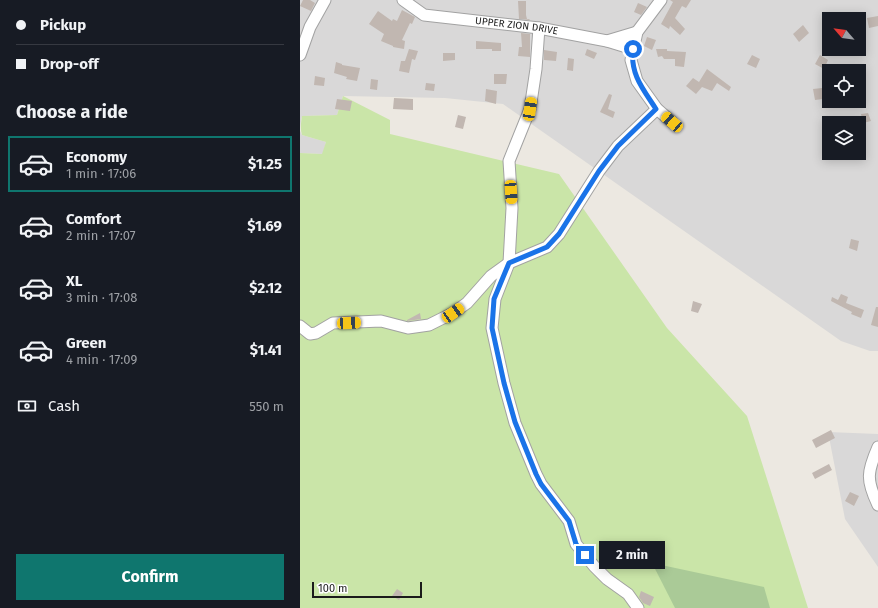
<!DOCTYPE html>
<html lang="en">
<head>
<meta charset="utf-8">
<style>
	body { margin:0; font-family:"Fira Sans",sans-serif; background:#20242c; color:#f1f3f6; height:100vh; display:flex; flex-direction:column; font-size:15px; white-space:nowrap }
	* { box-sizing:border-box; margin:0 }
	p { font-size:13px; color:#9ea1a6 }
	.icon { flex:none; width:22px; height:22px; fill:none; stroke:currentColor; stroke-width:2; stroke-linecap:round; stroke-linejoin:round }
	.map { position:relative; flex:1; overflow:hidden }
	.details { display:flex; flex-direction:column; background:#171b24; width:300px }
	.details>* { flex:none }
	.hud { display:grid; align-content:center; height:88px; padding:0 16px; background:#171b24 }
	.needle { width:26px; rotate:298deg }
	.controls { position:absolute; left:522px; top:12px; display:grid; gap:8px }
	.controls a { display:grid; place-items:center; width:44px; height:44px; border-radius:0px; background:#171b24; box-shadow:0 2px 10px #0003; font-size:20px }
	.scale { position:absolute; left:12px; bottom:10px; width:110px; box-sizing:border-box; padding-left:4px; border:2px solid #1b1b1b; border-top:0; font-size:11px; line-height:14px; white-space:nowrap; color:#1b1b1b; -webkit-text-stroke:3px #fff; paint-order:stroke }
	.end { position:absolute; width:18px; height:18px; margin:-9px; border:5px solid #1a73e8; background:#fff; box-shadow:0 0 0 2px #fff }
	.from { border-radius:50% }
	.bubble { position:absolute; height:28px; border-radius:0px; background:#171b24; box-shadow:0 2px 10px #0003; font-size:13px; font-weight:700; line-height:28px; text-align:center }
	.car { position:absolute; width:12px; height:24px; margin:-12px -6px; border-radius:5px; box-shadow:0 0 3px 1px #0007; background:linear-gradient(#f5c518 24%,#345 0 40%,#f5c518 0 76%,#345 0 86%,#f5c518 0) }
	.hud b { display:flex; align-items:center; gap:14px; height:38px; font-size:15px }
	.hud b+b { border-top:1px solid #363941 }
	.hud i { width:10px; height:10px; background:#f1f3f6 }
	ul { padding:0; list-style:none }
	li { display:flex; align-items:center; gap:12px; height:56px; margin:0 8px 6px; padding:0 8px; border:2px solid transparent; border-radius:0px }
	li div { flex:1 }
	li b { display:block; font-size:15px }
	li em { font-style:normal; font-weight:700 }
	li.on { border-color:#0f766e }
	li>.icon { width:36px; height:36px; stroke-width:1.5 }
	h2 { padding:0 16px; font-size:18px; line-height:48px }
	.pay { display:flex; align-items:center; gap:10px; height:44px; padding:0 16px; font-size:15px }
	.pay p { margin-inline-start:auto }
	.cta { display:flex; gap:8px; margin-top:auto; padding:8px 16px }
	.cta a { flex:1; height:46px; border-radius:0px; background:#0f766e; color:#fff; font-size:16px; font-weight:700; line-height:46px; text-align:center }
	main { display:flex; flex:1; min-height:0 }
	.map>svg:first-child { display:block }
	.residential { fill:#d9d8d8; fill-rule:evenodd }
	.grass { fill:#cae5a8 }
	.forest { fill:#aaca97 }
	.building { fill:#c1b7b1 }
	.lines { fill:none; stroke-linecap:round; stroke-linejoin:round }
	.minor-casing { stroke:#a2a2a2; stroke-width:13 }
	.minor { stroke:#fff; stroke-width:11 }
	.route { stroke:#1a73e8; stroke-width:5 }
	.labels { text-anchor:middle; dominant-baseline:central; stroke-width:3; stroke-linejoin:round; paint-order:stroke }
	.street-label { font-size:10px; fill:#1b1b1b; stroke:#fff }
</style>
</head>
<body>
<main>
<section class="details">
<div class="hud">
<b><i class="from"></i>Pickup</b>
<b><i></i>Drop-off</b>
</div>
<h2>Choose a ride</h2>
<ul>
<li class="on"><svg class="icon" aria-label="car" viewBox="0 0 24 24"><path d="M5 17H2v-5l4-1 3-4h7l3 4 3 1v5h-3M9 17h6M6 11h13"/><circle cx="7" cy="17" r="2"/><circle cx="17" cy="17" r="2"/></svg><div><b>Economy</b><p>1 min · 17:06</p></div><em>$1.25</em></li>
<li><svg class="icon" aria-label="car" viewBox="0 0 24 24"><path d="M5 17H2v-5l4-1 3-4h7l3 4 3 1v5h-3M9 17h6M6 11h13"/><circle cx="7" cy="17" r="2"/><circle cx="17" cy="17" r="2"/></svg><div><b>Comfort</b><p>2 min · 17:07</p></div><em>$1.69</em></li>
<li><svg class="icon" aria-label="car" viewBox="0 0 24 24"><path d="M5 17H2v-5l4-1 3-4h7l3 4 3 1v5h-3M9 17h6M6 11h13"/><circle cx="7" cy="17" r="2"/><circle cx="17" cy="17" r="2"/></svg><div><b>XL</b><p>3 min · 17:08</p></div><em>$2.12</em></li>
<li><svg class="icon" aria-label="car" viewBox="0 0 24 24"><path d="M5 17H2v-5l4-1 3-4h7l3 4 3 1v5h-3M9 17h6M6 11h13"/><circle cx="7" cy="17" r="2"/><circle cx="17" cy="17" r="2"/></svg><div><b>Green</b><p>4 min · 17:09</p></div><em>$1.41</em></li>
</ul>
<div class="pay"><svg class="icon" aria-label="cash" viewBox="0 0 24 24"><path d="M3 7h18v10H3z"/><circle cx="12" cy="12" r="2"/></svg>Cash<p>550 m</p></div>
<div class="cta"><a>Confirm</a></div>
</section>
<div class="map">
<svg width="578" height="608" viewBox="0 0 578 608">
	<rect width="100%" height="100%" fill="#ece8e1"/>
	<path class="residential" d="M 0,0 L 578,0 L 578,351 L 570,351 L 541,341 L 203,104 L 145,98 L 43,96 L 37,115 L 2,116 L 0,127 ZM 529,19 L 559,19 L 559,49 L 529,49 ZM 529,71 L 559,71 L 559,101 L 529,101 ZM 529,123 L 559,123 L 559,153 L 529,153 Z
		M 0,131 L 2,135 L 26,142 L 23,154 L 0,153 Z
		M 528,432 L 578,434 L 578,567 L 545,519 Z"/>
	<path class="grass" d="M 43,96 L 90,120 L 90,134 L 259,174 L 367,328 L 447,416 L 508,608 L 0,608 L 0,153 L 22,154 L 26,142 L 2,135 C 0,129 1,123 2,116 L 37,115 Z"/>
	<path class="forest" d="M 352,563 L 464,587 L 470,608 L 375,608 Z"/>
	<path class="building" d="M 3,0 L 10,0 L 15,3 L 11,11 L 0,6 Z
		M 370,0 L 391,0 L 386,8 L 382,6 L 375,18 L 385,29 L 380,35 L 370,26 L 369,29 L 361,24 L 373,2 Z
		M 218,1 L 226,1 L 226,15 L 227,19 L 229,19 L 230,20 L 219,19 Z
		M 338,3 L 347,7 L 341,15 L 334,12 Z
		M 102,10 L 115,17 L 112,24 L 110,23 L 102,40 L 105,41 L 104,49 L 93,47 L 93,46 L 81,41 L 84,34 L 69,24 L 78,11 L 92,21 L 93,19 L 97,21 Z
		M 578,16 L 578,26 L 569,28 L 567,18 Z
		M 503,25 L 509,33 L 499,42 L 493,34 Z
		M 221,33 L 230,34 L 230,57 L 218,56 L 219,47 L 222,47 Z
		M 347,37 L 356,40 L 352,50 L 344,46 Z
		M 176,41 L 201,43 L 201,51 L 192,51 L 192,49 L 176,49 Z
		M 109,49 L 118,51 L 115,60 L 112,59 L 109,73 L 99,71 L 101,61 L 105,61 Z
		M 287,49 L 297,53 L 294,59 L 285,55 Z
		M 356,49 L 367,49 L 367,51 L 386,52 L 384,67 L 375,66 L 375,59 L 364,59 L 362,56 L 358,57 Z
		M 244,50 L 257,52 L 256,61 L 244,60 Z
		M 143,53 L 155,53 L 155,60 L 143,61 Z
		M 452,55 L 460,59 L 456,68 L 447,64 Z
		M 520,55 L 528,60 L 524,69 L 515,64 Z
		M 268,58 L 274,59 L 273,71 L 267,70 Z
		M 36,62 L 42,64 L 42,65 L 60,68 L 57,81 L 46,79 L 47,77 L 34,73 Z
		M 407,69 L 431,87 L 429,91 L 417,83 L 412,91 L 402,87 L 396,94 L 386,86 L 393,78 L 399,82 Z
		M 194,74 L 207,74 L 206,84 L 194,84 Z
		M 15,76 L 25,78 L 24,86 L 14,85 Z
		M 71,79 L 78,80 L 77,90 L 70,89 Z
		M 126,83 L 135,84 L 134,91 L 125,90 Z
		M 522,88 L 523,99 L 515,100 L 513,89 Z
		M 186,89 L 197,91 L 196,104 L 185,101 Z
		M 309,94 L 312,95 L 308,109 L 315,112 L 313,118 L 300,112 Z
		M 94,98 L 113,99 L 113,110 L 93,109 Z
		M 37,99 L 52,101 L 50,111 L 35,109 Z
		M 568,113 L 571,121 L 563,123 L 561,114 Z
		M 158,115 L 166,117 L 163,129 L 155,127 Z
		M 551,239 L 559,241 L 557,251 L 549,248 Z
		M 541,294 L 548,297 L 546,303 L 564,310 L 561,318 L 551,314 L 552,312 L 531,301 L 532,297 L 538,300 Z
		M 393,301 L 402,304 L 398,313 L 391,311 Z
		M 576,307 L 578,307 L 578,327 L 571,325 Z
		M 120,313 L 121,319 L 107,321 L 107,320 Z
		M 531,430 L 535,438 L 516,448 L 512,440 Z
		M 529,464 L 532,470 L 515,479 L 512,473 Z
		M 550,492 L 559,496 L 554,506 L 545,501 Z
		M 97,589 L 103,593 L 99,600 L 92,596 Z
		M 341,591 L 354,597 L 350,606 L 343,603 L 339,597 Z"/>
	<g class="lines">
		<g class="minor-casing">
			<g id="minor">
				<path id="s1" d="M 103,0 L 124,15 L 239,28 L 307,41 L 333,49"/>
				<path d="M 361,0 L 337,32 L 331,60 L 337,81 L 357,109 L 372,122"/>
				<path d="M 239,28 L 236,69 L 230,109 L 209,161 L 212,208 L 209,263 L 195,299 L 192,328 L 204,383 L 215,423 L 236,474 L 241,484 L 269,521 L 276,544 L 294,566 L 307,579 L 328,594 L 338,608"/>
				<path d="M 307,41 L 337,32"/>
				<path d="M 0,55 L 10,27 L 25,0"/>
				<path d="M 0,326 L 10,334 L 16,333 L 33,323 L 81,321 L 108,328 L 129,325 L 153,313 L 167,303 L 191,276 L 209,263 L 247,247 L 259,234 L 299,171 L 318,146 L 357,109"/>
				<path d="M 578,447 C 567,472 566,480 578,505"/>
			</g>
		</g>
		<use href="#minor" class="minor"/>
	</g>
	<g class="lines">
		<path class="route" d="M 285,555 L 276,544 L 269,521 L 241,484 L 236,474 L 215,422 L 204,383 L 192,328 L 194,299 L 209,263 L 247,247 L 259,234 L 299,171 L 318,146 L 356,109 C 343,89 330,74 333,49"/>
	</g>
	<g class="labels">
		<g class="street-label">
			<text stroke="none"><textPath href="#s1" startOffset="119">UPPER ZION DRIVE</textPath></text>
		</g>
	</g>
</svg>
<div class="controls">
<a><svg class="needle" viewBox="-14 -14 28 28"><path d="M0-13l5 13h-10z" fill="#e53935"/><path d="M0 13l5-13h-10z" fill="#9ea1a6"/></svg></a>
<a><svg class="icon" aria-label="locate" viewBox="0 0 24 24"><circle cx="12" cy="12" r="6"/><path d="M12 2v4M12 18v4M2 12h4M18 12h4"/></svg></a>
<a><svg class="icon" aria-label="layers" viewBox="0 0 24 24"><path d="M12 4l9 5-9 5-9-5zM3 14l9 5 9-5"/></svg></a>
</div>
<div class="scale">100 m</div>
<i class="end from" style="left:333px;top:49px"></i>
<i class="end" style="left:285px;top:555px"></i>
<div class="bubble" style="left:299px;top:541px;width:66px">2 min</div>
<i class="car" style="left:230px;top:109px;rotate:9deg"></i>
<i class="car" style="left:372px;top:122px;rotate:311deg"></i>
<i class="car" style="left:211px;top:192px;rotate:176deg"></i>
<i class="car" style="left:153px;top:313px;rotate:56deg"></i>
<i class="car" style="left:49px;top:323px;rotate:87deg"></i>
</div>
</main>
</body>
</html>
